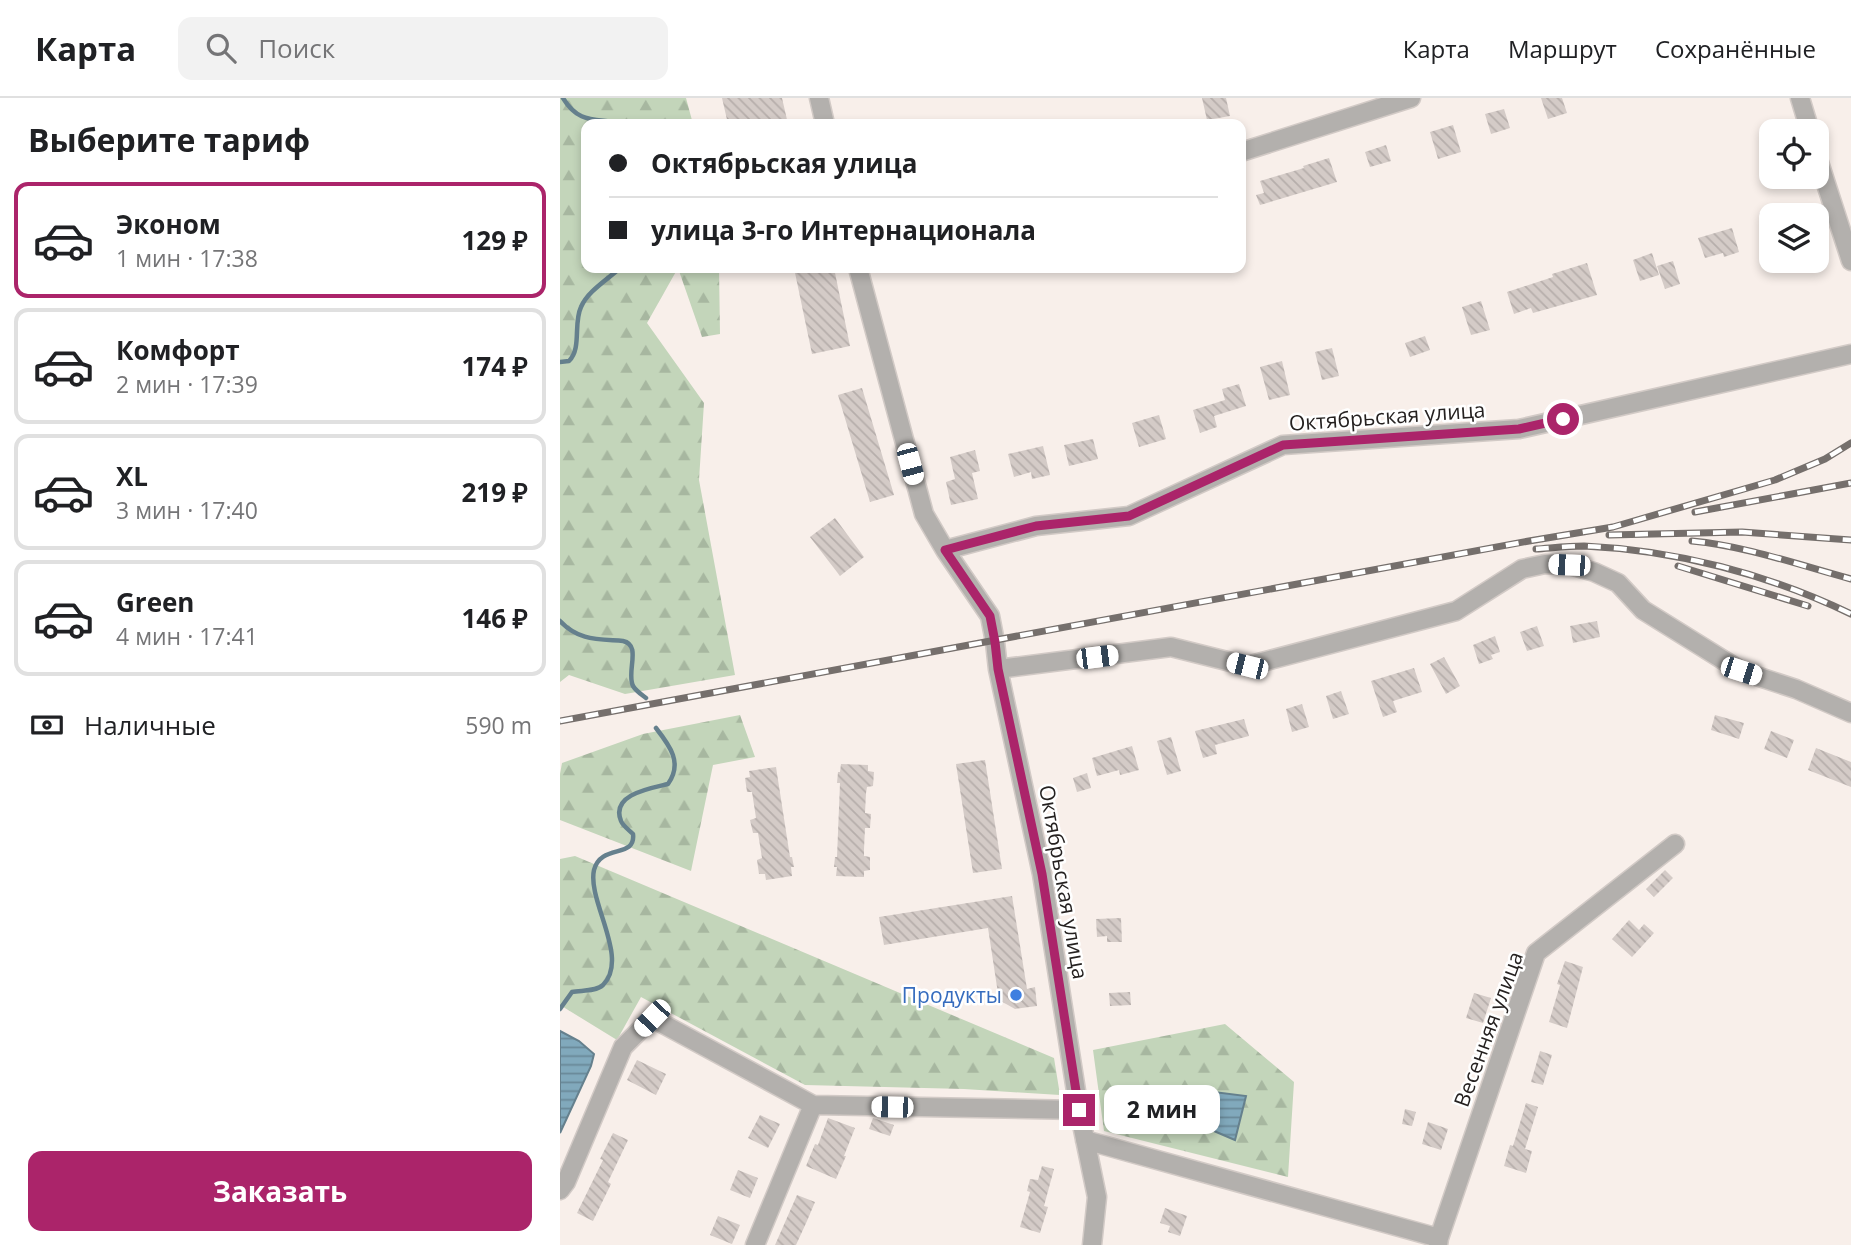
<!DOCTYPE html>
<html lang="ru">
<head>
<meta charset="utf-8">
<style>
	body { margin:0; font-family:"Open Sans",sans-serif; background:#f2f2f2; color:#202124; height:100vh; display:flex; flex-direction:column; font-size:26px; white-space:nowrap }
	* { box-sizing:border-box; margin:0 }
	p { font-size:23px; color:#757577 }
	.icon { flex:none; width:38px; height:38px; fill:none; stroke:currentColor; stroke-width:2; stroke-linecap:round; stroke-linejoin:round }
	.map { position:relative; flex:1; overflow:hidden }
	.side { display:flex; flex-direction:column; background:#fff; width:560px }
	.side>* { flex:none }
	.guide { position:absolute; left:21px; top:21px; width:665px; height:154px; border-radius:14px; box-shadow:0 4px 10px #0003; display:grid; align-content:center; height:154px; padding:0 28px; background:#fff }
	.tools { position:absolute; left:1199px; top:21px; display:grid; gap:14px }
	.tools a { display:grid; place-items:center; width:70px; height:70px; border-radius:14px; background:#fff; box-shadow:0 4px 10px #0003; font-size:35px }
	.end { position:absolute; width:32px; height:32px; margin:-16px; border:9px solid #ab246a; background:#fff; box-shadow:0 0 0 4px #fff }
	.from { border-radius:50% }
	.bubble { position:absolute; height:49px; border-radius:14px; background:#fff; box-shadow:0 4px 10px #0003; font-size:23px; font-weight:700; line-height:49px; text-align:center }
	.car { position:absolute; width:21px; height:42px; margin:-21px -10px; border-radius:9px; box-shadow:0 0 5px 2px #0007; background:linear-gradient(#fff 24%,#345 0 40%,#fff 0 76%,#345 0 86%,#fff 0) }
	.guide b { display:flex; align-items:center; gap:24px; height:66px; font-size:26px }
	.guide b+b { border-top:2px solid #e0e0e0 }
	.guide i { width:18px; height:18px; background:#202124 }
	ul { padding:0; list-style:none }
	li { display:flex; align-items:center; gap:21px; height:116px; margin:0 14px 10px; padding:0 14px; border:4px solid #e0e0e0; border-radius:14px }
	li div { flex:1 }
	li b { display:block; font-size:26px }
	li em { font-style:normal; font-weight:700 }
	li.selected { border-color:#ab246a }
	li>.icon { width:63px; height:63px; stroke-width:1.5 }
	h2 { padding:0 28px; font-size:32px; line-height:84px }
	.pay { display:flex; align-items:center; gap:18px; height:77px; padding:0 28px; font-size:26px }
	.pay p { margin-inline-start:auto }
	.button { display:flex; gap:14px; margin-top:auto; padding:14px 28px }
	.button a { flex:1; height:80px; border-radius:14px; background:#ab246a; color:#fff; font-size:28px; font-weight:700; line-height:80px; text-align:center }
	header { display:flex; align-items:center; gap:42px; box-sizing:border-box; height:98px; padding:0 35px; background:#fff; border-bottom:2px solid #e0e0e0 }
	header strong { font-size:33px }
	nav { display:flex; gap:38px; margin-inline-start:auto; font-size:24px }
	.search { width:490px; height:63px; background:#f2f2f2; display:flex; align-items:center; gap:18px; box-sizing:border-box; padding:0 24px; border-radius:14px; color:#757577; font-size:26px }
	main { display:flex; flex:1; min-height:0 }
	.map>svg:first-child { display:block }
	.forest { fill:url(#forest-firs) }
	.water { fill:url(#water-rules); stroke:#65808d; stroke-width:2 }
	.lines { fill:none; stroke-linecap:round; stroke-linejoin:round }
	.stream { stroke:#65808d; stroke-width:4.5 }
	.building { fill:url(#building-back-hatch) }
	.minor-casing { stroke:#d2cac6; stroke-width:21 }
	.minor { stroke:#b3b0ad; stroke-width:18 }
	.rail-casing { stroke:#756f6c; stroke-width:7 }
	.rail { stroke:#fff; stroke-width:4.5; stroke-dasharray:13; stroke-linecap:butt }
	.route { stroke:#ab246a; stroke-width:9 }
	.shop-dot { fill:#3f7fe0; stroke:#fff; stroke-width:2.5 }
	.labels { text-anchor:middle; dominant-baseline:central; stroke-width:5; stroke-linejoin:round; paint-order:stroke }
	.street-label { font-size:21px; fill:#252120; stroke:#fff }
	.shop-label { font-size:21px; fill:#366cbe; stroke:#fff; text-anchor:end }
</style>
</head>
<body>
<header>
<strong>Карта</strong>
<div class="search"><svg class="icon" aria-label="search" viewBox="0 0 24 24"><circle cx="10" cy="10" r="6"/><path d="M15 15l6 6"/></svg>Поиск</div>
<nav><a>Карта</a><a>Маршрут</a><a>Сохранённые</a></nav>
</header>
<main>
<section class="side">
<h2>Выберите тариф</h2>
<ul>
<li class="selected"><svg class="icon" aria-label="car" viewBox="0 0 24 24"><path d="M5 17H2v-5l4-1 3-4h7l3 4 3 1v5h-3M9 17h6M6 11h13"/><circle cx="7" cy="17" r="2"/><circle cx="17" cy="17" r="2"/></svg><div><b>Эконом</b><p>1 мин · 17:38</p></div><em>129 ₽</em></li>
<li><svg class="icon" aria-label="car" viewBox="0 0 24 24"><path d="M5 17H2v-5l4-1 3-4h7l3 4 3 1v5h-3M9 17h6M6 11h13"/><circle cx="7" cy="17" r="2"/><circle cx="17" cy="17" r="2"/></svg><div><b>Комфорт</b><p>2 мин · 17:39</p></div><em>174 ₽</em></li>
<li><svg class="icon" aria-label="car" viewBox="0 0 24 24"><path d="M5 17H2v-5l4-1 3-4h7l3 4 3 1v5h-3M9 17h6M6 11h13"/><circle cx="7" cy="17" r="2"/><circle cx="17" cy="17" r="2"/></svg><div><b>XL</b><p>3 мин · 17:40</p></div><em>219 ₽</em></li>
<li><svg class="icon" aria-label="car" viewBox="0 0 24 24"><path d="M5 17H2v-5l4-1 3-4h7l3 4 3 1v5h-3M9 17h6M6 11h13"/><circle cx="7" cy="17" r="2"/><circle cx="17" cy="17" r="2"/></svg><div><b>Green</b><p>4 мин · 17:41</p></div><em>146 ₽</em></li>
</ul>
<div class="pay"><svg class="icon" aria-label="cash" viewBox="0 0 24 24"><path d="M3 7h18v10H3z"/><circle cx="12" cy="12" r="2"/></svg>Наличные<p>590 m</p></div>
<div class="button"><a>Заказать</a></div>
</section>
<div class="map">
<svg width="1291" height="1147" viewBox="0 0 1291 1147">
	<defs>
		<pattern id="forest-firs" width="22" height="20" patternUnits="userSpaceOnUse" patternTransform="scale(1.75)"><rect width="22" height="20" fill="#c3d5ba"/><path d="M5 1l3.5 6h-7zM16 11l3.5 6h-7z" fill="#a7b7a0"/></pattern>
		<pattern id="water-rules" width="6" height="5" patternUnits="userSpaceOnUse" patternTransform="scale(1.75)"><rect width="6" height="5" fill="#81a9bc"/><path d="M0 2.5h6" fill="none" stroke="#698998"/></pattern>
		<pattern id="building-back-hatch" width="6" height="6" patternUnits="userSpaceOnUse" patternTransform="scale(1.75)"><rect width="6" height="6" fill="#d4cbc7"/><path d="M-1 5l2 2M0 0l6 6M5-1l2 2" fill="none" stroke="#b6aeab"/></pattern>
	</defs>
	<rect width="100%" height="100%" fill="#f8efea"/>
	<path class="forest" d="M 0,0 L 126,0 L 133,26 L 26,26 L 26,170 L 118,170 L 87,225 L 144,305 L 139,382 L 175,577 L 65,596 L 9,577 L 0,584 Z
		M 118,170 L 159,170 L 160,236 L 142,239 Z
		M 180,617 L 195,659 L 153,667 L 131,773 L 0,722 L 0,676 L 2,665 L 83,636 Z
		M 15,758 L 494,960 L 500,997 L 404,991 L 245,987 L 81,899 L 57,942 L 0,907 L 0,761 Z
		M 665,926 L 734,984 L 728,1079 L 544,1033 L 533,952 Z"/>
	<path class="water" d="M 0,933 L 19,943 L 34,956 L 31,968 L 0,1035 Z
		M 630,991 L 686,998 L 675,1042 L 633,1024 Z"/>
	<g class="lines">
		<path class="stream" d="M 3,0 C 20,28 37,19 65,26
			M 0,264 L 9,263 C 22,250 13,226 21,209 C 28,193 47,182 60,170
			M 0,523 C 19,543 38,541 63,543 C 82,547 66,574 73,588 C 76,593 82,597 86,600
			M 0,911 L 12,894 C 21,892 35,894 43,887 C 70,860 27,803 34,772 C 41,745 76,761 73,736 C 69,732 63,728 61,723 C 50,696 92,690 108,686 C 123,665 110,648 96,630"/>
	</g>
	<path class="building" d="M 162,0 L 222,0 L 228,26 L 168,26 Z
		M 642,0 L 666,0 L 670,18 L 647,22 Z
		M 981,0 L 1002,0 L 1007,15 L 988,21 Z
		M 944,11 L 950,30 L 931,36 L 925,16 Z
		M 893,27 L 901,54 L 878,61 L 870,34 Z
		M 826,47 L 831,63 L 810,69 L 805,54 Z
		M 769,60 L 777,84 L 700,107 L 696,97 L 704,95 L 700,83 L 744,70 L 743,68 Z
		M 1211,111 L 1211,145 L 1210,146 L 1199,115 Z
		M 1172,130 L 1179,154 L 1164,159 L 1163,155 L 1145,160 L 1138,140 Z
		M 1092,155 L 1099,177 L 1080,183 L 1073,162 Z
		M 1113,163 L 1120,186 L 1105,191 L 1097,168 Z
		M 1027,165 L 1037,197 L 973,215 L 971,210 L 954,216 L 947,194 L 993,179 L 992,176 Z
		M 234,170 L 274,170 L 290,248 L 252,256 Z
		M 921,203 L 930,232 L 911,237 L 902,209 Z
		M 865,238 L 870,252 L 850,259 L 845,245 Z
		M 772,250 L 779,278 L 762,282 L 755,254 Z
		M 722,263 L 730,297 L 709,302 L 700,269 Z
		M 679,286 L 686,308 L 654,318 L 657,329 L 640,335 L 633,312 L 665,302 L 662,291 Z
		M 302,290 L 334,397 L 310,404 L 278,297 Z
		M 599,317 L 606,341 L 579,349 L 572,325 Z
		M 533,341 L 538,361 L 509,368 L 504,347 Z
		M 483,348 L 490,377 L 472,381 L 471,374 L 454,379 L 448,356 Z
		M 415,352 L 420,373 L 412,375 L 418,401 L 391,407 L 386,384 L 395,381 L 390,359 Z
		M 275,420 L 304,459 L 280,478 L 250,439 Z
		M 1037,523 L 1040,539 L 1013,545 L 1010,528 Z
		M 977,528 L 984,548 L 967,553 L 960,534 Z
		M 935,538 L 940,554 L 931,557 L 933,561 L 919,566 L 913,547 Z
		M 884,559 L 900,588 L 886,596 L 870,566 Z
		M 854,570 L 862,594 L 833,603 L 837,614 L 823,619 L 811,583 Z
		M 781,593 L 789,616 L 773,621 L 766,598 Z
		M 742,606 L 749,629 L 732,634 L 726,611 Z
		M 1155,617 L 1184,625 L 1179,641 L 1151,632 Z
		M 684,621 L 689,638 L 655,647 L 657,656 L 643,660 L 635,633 Z
		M 1211,633 L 1234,642 L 1227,660 L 1204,651 Z
		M 611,639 L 621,673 L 607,677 L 597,643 Z
		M 572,648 L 579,672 L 560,677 L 559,672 L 537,678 L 532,660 Z
		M 1256,650 L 1291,664 L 1291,689 L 1248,672 Z
		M 425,662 L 442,771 L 413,775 L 396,666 Z
		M 281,666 L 308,667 L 308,673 L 314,674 L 313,688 L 307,689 L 306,695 L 305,715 L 311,716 L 310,730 L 305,730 L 304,751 L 304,758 L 310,759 L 310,772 L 304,773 L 304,779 L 276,778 L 277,769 L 274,769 L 275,759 L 277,759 L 280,685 L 277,685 L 278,674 L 280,674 Z
		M 216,669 L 230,759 L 232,759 L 234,769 L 231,769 L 232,778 L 206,782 L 205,776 L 199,776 L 197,762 L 202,760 L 198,735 L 193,735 L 190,722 L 196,720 L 192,694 L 187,694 L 185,680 L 190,679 L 189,673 Z
		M 527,675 L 531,690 L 517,694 L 513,680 Z
		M 1105,772 L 1113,780 L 1094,799 L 1086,791 Z
		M 452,798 L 467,891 L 475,889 L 477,908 L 455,911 L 439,902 L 428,830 L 324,847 L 319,819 Z
		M 561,820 L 562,844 L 547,844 L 547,838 L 537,839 L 536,821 Z
		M 1069,822 L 1079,832 L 1084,826 L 1094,835 L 1072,859 L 1052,841 Z
		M 1005,863 L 1023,869 L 1007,930 L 989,924 L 1000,887 L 997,886 Z
		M 570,894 L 571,907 L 550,908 L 549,895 Z
		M 914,895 L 931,900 L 923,925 L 906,920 Z
		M 980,953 L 992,957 L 983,987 L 971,984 Z
		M 77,962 L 106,976 L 96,997 L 67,982 Z
		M 966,1005 L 978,1009 L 965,1051 L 972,1053 L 966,1075 L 944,1068 L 950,1047 L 953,1048 Z
		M 845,1011 L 856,1014 L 852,1028 L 842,1026 Z
		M 200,1017 L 220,1026 L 208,1050 L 188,1040 Z
		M 268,1020 L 295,1030 L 284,1058 L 286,1058 L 276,1081 L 246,1068 L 255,1046 L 258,1047 Z
		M 313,1020 L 334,1027 L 330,1038 L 309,1031 Z
		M 868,1024 L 888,1031 L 881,1052 L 862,1046 Z
		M 53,1035 L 68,1042 L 48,1084 L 51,1086 L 33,1123 L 17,1115 L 43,1062 L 40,1061 Z
		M 482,1068 L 494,1071 L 484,1108 L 488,1109 L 480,1135 L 460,1129 L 470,1094 L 467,1093 L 470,1081 L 478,1082 Z
		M 178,1072 L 198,1080 L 190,1100 L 170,1092 Z
		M 237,1097 L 255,1104 L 247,1123 L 236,1147 L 215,1147 Z
		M 605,1110 L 627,1118 L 620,1138 L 608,1134 L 610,1128 L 600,1125 Z
		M 158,1118 L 180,1127 L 172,1146 L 150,1137 Z"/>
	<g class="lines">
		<g class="minor-casing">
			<path id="minor" d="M 259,0 L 265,26
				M 1240,0 L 1250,33
				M 681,54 L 851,0
				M 1256,55 L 1291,163
				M 298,170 L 364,416 L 385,452 L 430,518 L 435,544 L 438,571 L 482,776 L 519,1012 L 537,1099 L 532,1147
				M 385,452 L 476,428 L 569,418 L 723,347 L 959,331 L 1291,256
				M 438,571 L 611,549 L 687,568 L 896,513 L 962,471 L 985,466 L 1009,467 L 1034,474 L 1058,485 L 1083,512 L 1181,573 L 1236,591 L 1291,615
				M 525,1042 L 879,1140
				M 0,1092 L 6,1084 L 63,949 L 92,920 L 253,1007 L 519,1012
				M 195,1147 L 253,1007
				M 878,1147 L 879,1140 L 976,855 L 1115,746"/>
		</g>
		<use href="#minor" class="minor"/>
		<g class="rail-casing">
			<path id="rail" d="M 1135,414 L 1291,385
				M 1049,437 L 1182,434 L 1291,442
				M 1132,443 C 1186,448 1239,467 1291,481
				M 976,451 C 991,450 1008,448 1024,448 C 1115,452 1208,476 1291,516
				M 1118,468 L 1248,508
				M 0,623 L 969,443 L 1053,429 L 1215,382 L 1265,361 L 1291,345"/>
		</g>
		<use href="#rail" class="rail"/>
	</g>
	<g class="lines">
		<path class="route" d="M 519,1012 L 482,776 L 438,571 L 435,544 L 430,518 L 385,452 L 476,428 L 569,418 L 723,347 L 959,331 L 1003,321"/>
	</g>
	<circle class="shop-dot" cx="456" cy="897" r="7"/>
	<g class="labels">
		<g class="street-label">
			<text transform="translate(827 318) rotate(-4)">Октябрьская улица</text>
			<text transform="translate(504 784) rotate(80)">Октябрьская улица</text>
			<text transform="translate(928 931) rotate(-70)">Весенняя улица</text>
		</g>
		<g class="shop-label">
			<text x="442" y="897">Продукты</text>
		</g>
	</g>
</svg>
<div class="tools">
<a><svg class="icon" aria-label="locate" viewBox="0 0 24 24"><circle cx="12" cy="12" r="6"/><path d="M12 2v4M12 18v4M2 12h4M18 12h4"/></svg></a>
<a><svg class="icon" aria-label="layers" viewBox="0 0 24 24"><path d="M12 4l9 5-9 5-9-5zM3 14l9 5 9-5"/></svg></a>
</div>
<i class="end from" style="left:1003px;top:321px"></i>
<i class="end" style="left:519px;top:1012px"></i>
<div class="bubble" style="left:544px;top:987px;width:116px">2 мин</div>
<i class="car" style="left:350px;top:366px;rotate:165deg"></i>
<i class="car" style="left:1009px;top:467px;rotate:272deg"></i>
<i class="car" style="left:537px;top:559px;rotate:83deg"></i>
<i class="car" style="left:687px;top:568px;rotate:284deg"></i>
<i class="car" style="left:1181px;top:573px;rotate:108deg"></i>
<i class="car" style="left:92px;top:920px;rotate:224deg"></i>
<i class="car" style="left:332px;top:1009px;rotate:271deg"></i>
<div class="guide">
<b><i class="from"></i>Октябрьская улица</b>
<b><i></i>улица 3-го Интернационала</b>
</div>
</div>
</main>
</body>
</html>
